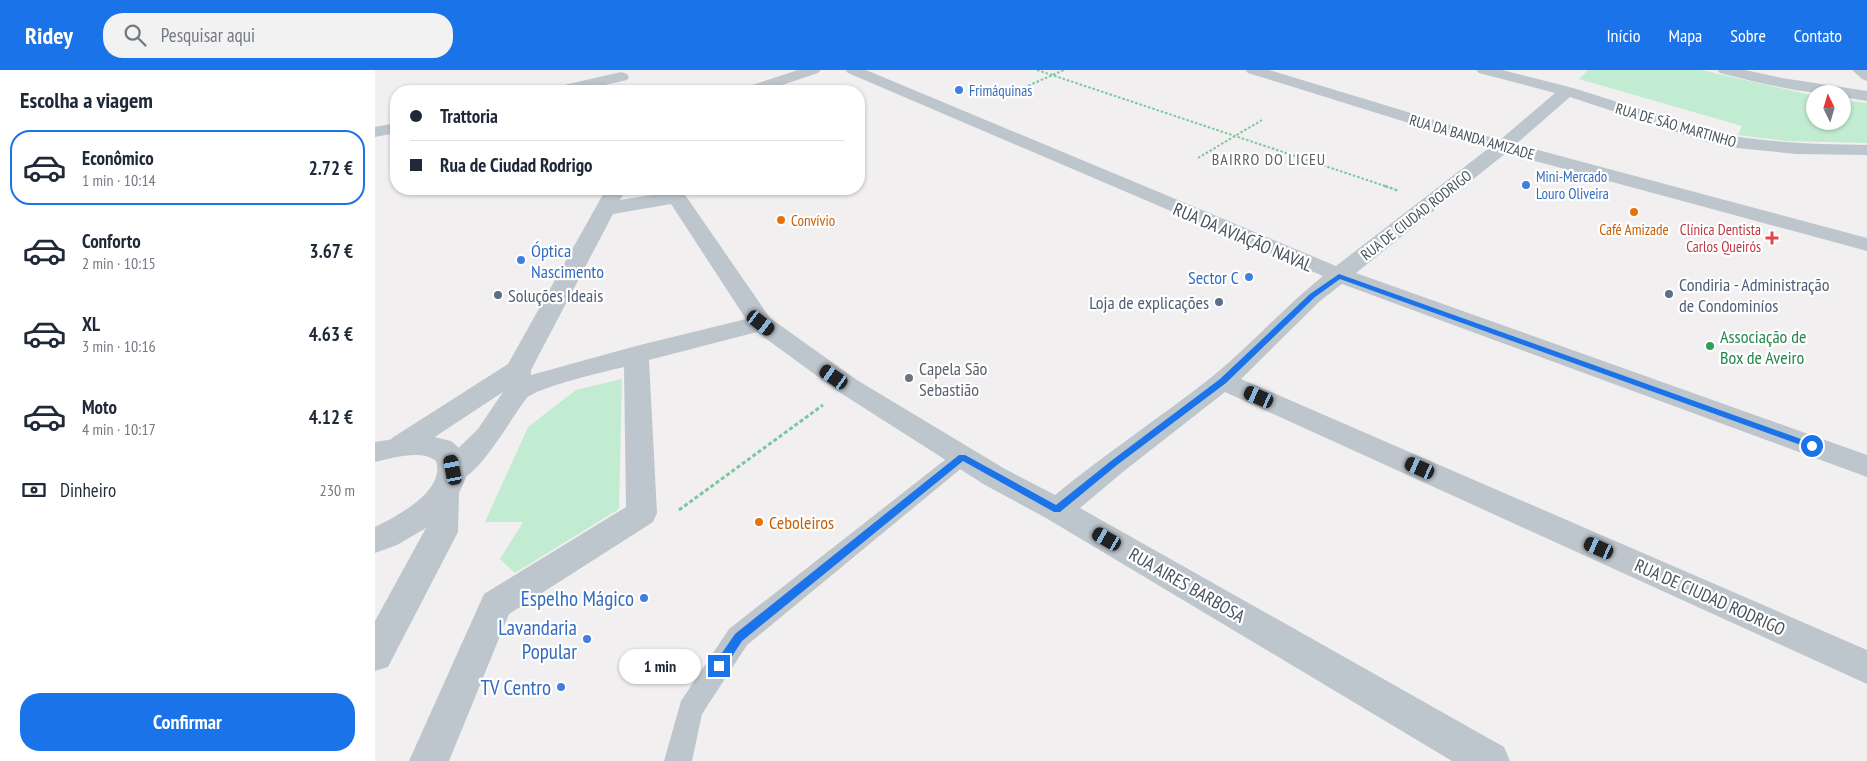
<!DOCTYPE html>
<html lang="pt">
<head>
<meta charset="utf-8">
<style>
	body { margin:0; font-family:"PT Sans Narrow",sans-serif; background:#f2f2f3; color:#1f2937; height:100vh; display:flex; flex-direction:column; font-size:19px; white-space:nowrap }
	* { box-sizing:border-box; margin:0 }
	p { font-size:16px; color:#747a83 }
	.icon { flex:none; width:28px; height:28px; fill:none; stroke:currentColor; stroke-width:2; stroke-linecap:round; stroke-linejoin:round }
	.map { position:relative; flex:1; overflow:hidden }
	.side { display:flex; flex-direction:column; background:#fff; width:375px }
	.side>* { flex:none }
	.banner { position:absolute; left:15px; top:15px; width:475px; height:110px; border-radius:20px; box-shadow:0 1px 4px #0004; display:grid; align-content:center; height:110px; padding:0 20px; background:#fff }
	.needle { width:32px; rotate:355deg }
	.buttons { position:absolute; left:1431px; top:15px; display:grid; gap:10px }
	.buttons a { display:grid; place-items:center; width:45px; height:45px; border-radius:50%; background:#fff; box-shadow:0 1px 4px #0004; font-size:25px }
	.end { position:absolute; width:22px; height:22px; margin:-11px; border:6px solid #1a73e8; background:#fff; box-shadow:0 0 0 2px #fff }
	.from { border-radius:50% }
	.bubble { position:absolute; height:35px; border-radius:18px; background:#fff; box-shadow:0 1px 4px #0004; font-size:16px; font-weight:700; line-height:35px; text-align:center }
	.car { position:absolute; width:15px; height:30px; margin:-15px -8px; border-radius:6px; box-shadow:0 0 4px 1px #0007; background:linear-gradient(#222 24%,#8ab4d8 0 40%,#222 0 76%,#8ab4d8 0 86%,#222 0) }
	.banner b { display:flex; align-items:center; gap:18px; height:48px; font-size:19px }
	.banner b+b { border-top:1px solid #e0e1e3 }
	.banner i { width:12px; height:12px; background:#1f2937 }
	ul { padding:0; list-style:none }
	li { display:flex; align-items:center; gap:15px; height:75px; margin:0 10px 8px; padding:0 10px; border:2px solid transparent; border-radius:20px }
	li div { flex:1 }
	li b { display:block; font-size:19px }
	li em { font-style:normal; font-weight:700 }
	li.active { border-color:#1a73e8 }
	li>.icon { width:45px; height:45px; stroke-width:1.5 }
	h2 { padding:0 20px; font-size:22px; line-height:60px }
	.pay { display:flex; align-items:center; gap:12px; height:55px; padding:0 20px; font-size:19px }
	.pay p { margin-inline-start:auto }
	.primary-button { display:flex; gap:10px; margin-top:auto; padding:10px 20px }
	.primary-button a { flex:1; height:58px; border-radius:20px; background:#1a73e8; color:#fff; font-size:20px; font-weight:700; line-height:58px; text-align:center }
	header { display:flex; align-items:center; gap:30px; box-sizing:border-box; height:70px; padding:0 25px; background:#1a73e8; color:#fff }
	header strong { font-size:24px }
	nav { display:flex; gap:28px; margin-inline-start:auto; font-size:18px }
	.search { width:350px; height:45px; background:#f2f2f3; display:flex; align-items:center; gap:12px; box-sizing:border-box; padding:0 18px; border-radius:20px; color:#747a83; font-size:19px }
	main { display:flex; flex:1; min-height:0 }
	.map>svg:first-child { display:block }
	.green { fill:#c1ecd1 }
	.lines { fill:none; stroke-linecap:round; stroke-linejoin:round }
	.path-far2 { stroke:#7bc7a1; stroke-width:2; stroke-dasharray:2.5 2; stroke-linecap:butt }
	.path-far1 { stroke:#7bc7a1; stroke-width:2.5; stroke-dasharray:3 2; stroke-linecap:butt }
	.path { stroke:#7bc7a1; stroke-width:3; stroke-dasharray:4 2.5; stroke-linecap:butt }
	.service { fill:#bec6cd; fill-rule:evenodd }
	.minor { fill:#bec6cd; fill-rule:evenodd }
	.tertiary { fill:#bec6cd; fill-rule:evenodd }
	.route { fill:#1a73e8 }
	.shop-dot { fill:#3f7fe0; stroke:#fff; stroke-width:2 }
	.food-dot { fill:#e8710a; stroke:#fff; stroke-width:2 }
	.health-dot { fill:#e0444e; stroke:#fff; stroke-width:2 }
	.service-dot { fill:#5c6f8a; stroke:#fff; stroke-width:2 }
	.leisure-dot { fill:#2e9e5b; stroke:#fff; stroke-width:2 }
	.worship-dot { fill:#6b7280; stroke:#fff; stroke-width:2 }
	.labels { text-anchor:middle; dominant-baseline:central; stroke-width:4.5; stroke-linejoin:round; paint-order:stroke }
	.far-shop-label { font-size:15px; fill:#366cbe; stroke:#fff; text-anchor:start }
	.far-street-label { font-size:15px; fill:#48525b; stroke:#fff }
	.far-food-label { font-size:15px; fill:#c56008; stroke:#fff; text-anchor:start }
	.far-health-label { font-size:15px; fill:#be3a42; stroke:#fff; text-anchor:end }
	.far-neighbourhood-label { font-size:16px; letter-spacing:1px; fill:#5c5f63; stroke:#fff }
	.street-label { font-size:18px; fill:#48525b; stroke:#fff }
	.shop-label { font-size:18px; fill:#366cbe; stroke:#fff; text-anchor:start }
	.service-label { font-size:18px; fill:#4e5e75; stroke:#fff; text-anchor:start }
	.leisure-label { font-size:18px; fill:#27864d; stroke:#fff; text-anchor:start }
	.worship-label { font-size:18px; fill:#5b616d; stroke:#fff; text-anchor:start }
	.food-label { font-size:18px; fill:#c56008; stroke:#fff; text-anchor:start }
	.near-shop-label { font-size:21px; fill:#366cbe; stroke:#fff; text-anchor:end }
</style>
</head>
<body>
<header>
<strong>Ridey</strong>
<div class="search"><svg class="icon" aria-label="search" viewBox="0 0 24 24"><circle cx="10" cy="10" r="6"/><path d="M15 15l6 6"/></svg>Pesquisar aqui</div>
<nav><a>Início</a><a>Mapa</a><a>Sobre</a><a>Contato</a></nav>
</header>
<main>
<section class="side">
<h2>Escolha a viagem</h2>
<ul>
<li class="active"><svg class="icon" aria-label="car" viewBox="0 0 24 24"><path d="M5 17H2v-5l4-1 3-4h7l3 4 3 1v5h-3M9 17h6M6 11h13"/><circle cx="7" cy="17" r="2"/><circle cx="17" cy="17" r="2"/></svg><div><b>Econômico</b><p>1 min · 10:14</p></div><em>2.72 €</em></li>
<li><svg class="icon" aria-label="car" viewBox="0 0 24 24"><path d="M5 17H2v-5l4-1 3-4h7l3 4 3 1v5h-3M9 17h6M6 11h13"/><circle cx="7" cy="17" r="2"/><circle cx="17" cy="17" r="2"/></svg><div><b>Conforto</b><p>2 min · 10:15</p></div><em>3.67 €</em></li>
<li><svg class="icon" aria-label="car" viewBox="0 0 24 24"><path d="M5 17H2v-5l4-1 3-4h7l3 4 3 1v5h-3M9 17h6M6 11h13"/><circle cx="7" cy="17" r="2"/><circle cx="17" cy="17" r="2"/></svg><div><b>XL</b><p>3 min · 10:16</p></div><em>4.63 €</em></li>
<li><svg class="icon" aria-label="car" viewBox="0 0 24 24"><path d="M5 17H2v-5l4-1 3-4h7l3 4 3 1v5h-3M9 17h6M6 11h13"/><circle cx="7" cy="17" r="2"/><circle cx="17" cy="17" r="2"/></svg><div><b>Moto</b><p>4 min · 10:17</p></div><em>4.12 €</em></li>
</ul>
<div class="pay"><svg class="icon" aria-label="cash" viewBox="0 0 24 24"><path d="M3 7h18v10H3z"/><circle cx="12" cy="12" r="2"/></svg>Dinheiro<p>230 m</p></div>
<div class="primary-button"><a>Confirmar</a></div>
</section>
<div class="map">
<svg width="1492" height="691" viewBox="0 0 1492 691">
	<rect width="100%" height="100%" fill="#f1efef"/>
	<path class="green" d="M 1213,0 L 1326,0 L 1440,26 L 1440,51 L 1468,51 L 1468,30 L 1492,33 L 1492,73 L 1410,71 L 1363,65 L 1367,56 L 1204,9 Z
		M 247,309 L 244,439 L 140,503 L 125,489 L 148,452 L 110,452 L 153,357 L 201,320 Z"/>
	<g class="lines">
		<path class="path-far2" d="M 662,0 L 1013,117
			M 641,21 L 689,0
			M 823,88 L 887,50"/>
		<path class="path-far1" d="M 1010,116 L 1024,121"/>
		<path class="path" d="M 304,440 L 448,335"/>
		<path class="service" d="M 587,380 L 594,382 L 597,387 L 594,392 L 372,575 L 327,644 L 317,691 L 289,691 L 306,631 L 354,559 L 580,382 Z"/>
		<path class="minor" d="M 423,0 L 446,0 L 443,3 L 389,21 L 366,21 L 368,18 Z
			M 470,0 L 491,0 L 961,196 L 1114,78 L 873,3 L 870,0 L 894,0 L 1125,70 L 1180,23 L 1104,3 L 1101,0 L 1127,0 L 1198,18 L 1341,63 C 1391,73 1441,74 1492,75 L 1492,85 L 1421,84 L 1362,78 L 1331,72 L 1195,27 L 1141,74 L 1492,168 L 1492,181 L 1131,83 L 981,203 L 1492,385 L 1492,407 L 967,214 L 945,231 L 866,309 L 1492,580 L 1492,614 L 850,322 L 749,401 L 705,438 L 1129,677 L 1135,691 L 1077,691 L 671,448 L 610,415 L 464,322 L 382,262 L 274,290 L 282,443 L 278,452 L 134,544 L 74,691 L 34,691 L 109,524 L 251,437 L 249,297 C 232,301 159,318 151,329 C 137,346 103,410 80,411 C 76,411 72,409 69,408 L 64,400 L 69,392 L 103,359 L 128,322 L 37,382 L 27,385 L 17,382 L 13,375 L 17,368 L 133,294 L 231,119 L 251,119 L 245,130 L 289,123 L 286,119 L 306,119 L 395,248 L 482,310 L 630,399 L 680,425 C 731,383 786,347 838,306 C 876,275 909,237 948,206 L 473,3 ZM 296,134 L 371,249 L 261,276 L 156,305 L 156,300 L 238,144 Z
			M 1477,0 L 1492,0 L 1492,11 L 1487,9 Z
			M 246,2 L 252,4 L 254,7 L 252,10 L 203,21 L 174,21 L 176,18 Z
			M 21,53 L 21,63 L 0,67 L 0,57 Z"/>
		<path class="tertiary" d="M 1342,0 L 1370,0 L 1407,8 L 1492,21 L 1492,31 L 1468,27 L 1468,24 C 1426,24 1385,13 1345,3 Z
			M 43,365 L 55,366 L 76,371 L 83,377 L 92,393 L 92,405 L 84,423 L 83,462 L 13,597 L 0,601 L 0,551 L 51,458 L 22,475 L 0,483 L 0,457 C 22,446 71,421 61,391 C 46,379 18,388 0,392 L 0,372 Z"/>
	</g>
	<path class="route" d="M 964,204 L 1440,374 L 1441,376 L 1440,378 L 1434,378 L 965,209 L 940,227 L 851,313 L 742,395 L 685,442 L 679,442 L 588,391 L 367,571 L 348,600 L 340,600 L 339,596 L 340,593 L 360,564 L 584,385 L 590,385 L 681,435 L 736,391 L 845,309 L 935,224 Z"/>
	<g class="shop-dot">
		<circle cx="584" cy="20" r="5"/>
		<circle cx="1151" cy="115" r="5"/>
		<circle cx="146" cy="190" r="5"/>
		<circle cx="874" cy="207" r="5"/>
		<circle cx="269" cy="528" r="5"/>
		<circle cx="212" cy="569" r="5"/>
		<circle cx="186" cy="617" r="5"/>
	</g>
	<g class="food-dot">
		<circle cx="1259" cy="142" r="5"/>
		<circle cx="406" cy="150" r="5"/>
		<circle cx="384" cy="452" r="5"/>
	</g>
	<path class="health-dot" d="M1394.5 160.5h5v5h5v5h-5v5h-5v-5h-5v-5h5z"/>
	<g class="service-dot">
		<circle cx="1294" cy="224" r="5"/>
		<circle cx="123" cy="225" r="5"/>
		<circle cx="844" cy="232" r="5"/>
	</g>
	<circle class="leisure-dot" cx="1335" cy="276" r="5"/>
	<circle class="worship-dot" cx="534" cy="308" r="5"/>
	<g class="labels">
		<g class="far-shop-label">
			<text x="594" y="20">Frimáquinas</text>
			<text x="1161" y="106">Mini-Mercado<tspan x="1161" dy="17">Louro Oliveira</tspan></text>
		</g>
		<g class="far-street-label">
			<text transform="translate(1301 55) rotate(16)">RUA DE SÃO MARTINHO</text>
			<text transform="translate(1097 67) rotate(16)">RUA DA BANDA AMIZADE</text>
			<text transform="translate(1041 145) rotate(-38)">RUA DE CIUDAD RODRIGO</text>
		</g>
		<g class="far-food-label">
			<text x="416" y="150">Convívio</text>
			<text x="1259" y="159" text-anchor="middle">Café Amizade</text>
		</g>
		<g class="far-health-label">
			<text x="1386" y="159">Clínica Dentista<tspan x="1386" dy="17">Carlos Queirós</tspan></text>
		</g>
		<g class="far-neighbourhood-label">
			<text x="894" y="89">BAIRRO DO LICEU</text>
		</g>
		<g class="street-label">
			<text transform="translate(868 167) rotate(23)">RUA DA AVIAÇÃO NAVAL</text>
			<text transform="translate(812 515) rotate(30)">RUA AIRES BARBOSA</text>
			<text transform="translate(1335 527) rotate(24)">RUA DE CIUDAD RODRIGO</text>
		</g>
		<g class="shop-label">
			<text x="156" y="180">Óptica<tspan x="156" dy="21">Nascimento</tspan></text>
			<text x="864" y="207" text-anchor="end">Sector C</text>
		</g>
		<g class="service-label">
			<text x="1304" y="214">Condiria - Administração<tspan x="1304" dy="21">de Condominíos</tspan></text>
			<text x="133" y="225">Soluções Ideais</text>
			<text x="834" y="232" text-anchor="end">Loja de explicações</text>
		</g>
		<g class="leisure-label">
			<text x="1345" y="266">Associação de<tspan x="1345" dy="21">Box de Aveiro</tspan></text>
		</g>
		<g class="worship-label">
			<text x="544" y="298">Capela São<tspan x="544" dy="21">Sebastião</tspan></text>
		</g>
		<g class="food-label">
			<text x="394" y="452">Ceboleiros</text>
		</g>
		<g class="near-shop-label">
			<text x="259" y="528">Espelho Mágico</text>
			<text x="202" y="557">Lavandaria<tspan x="202" dy="24">Popular</tspan></text>
			<text x="176" y="617">TV Centro</text>
		</g>
	</g>
</svg>
<div class="buttons">
<a><svg class="needle" viewBox="-14 -14 28 28"><path d="M0-13l5 13h-10z" fill="#e53935"/><path d="M0 13l5-13h-10z" fill="#747a83"/></svg></a>
</div>
<i class="end from" style="left:1437px;top:376px"></i>
<i class="end" style="left:344px;top:596px"></i>
<div class="bubble" style="left:244px;top:579px;width:82px">1 min</div>
<i class="car" style="left:386px;top:253px;rotate:128deg"></i>
<i class="car" style="left:459px;top:307px;rotate:305deg"></i>
<i class="car" style="left:884px;top:327px;rotate:294deg"></i>
<i class="car" style="left:1045px;top:398px;rotate:294deg"></i>
<i class="car" style="left:78px;top:400px;rotate:349deg"></i>
<i class="car" style="left:732px;top:469px;rotate:300deg"></i>
<i class="car" style="left:1224px;top:478px;rotate:294deg"></i>
<div class="banner">
<b><i class="from"></i>Trattoria</b>
<b><i></i>Rua de Ciudad Rodrigo</b>
</div>
</div>
</main>
</body>
</html>
